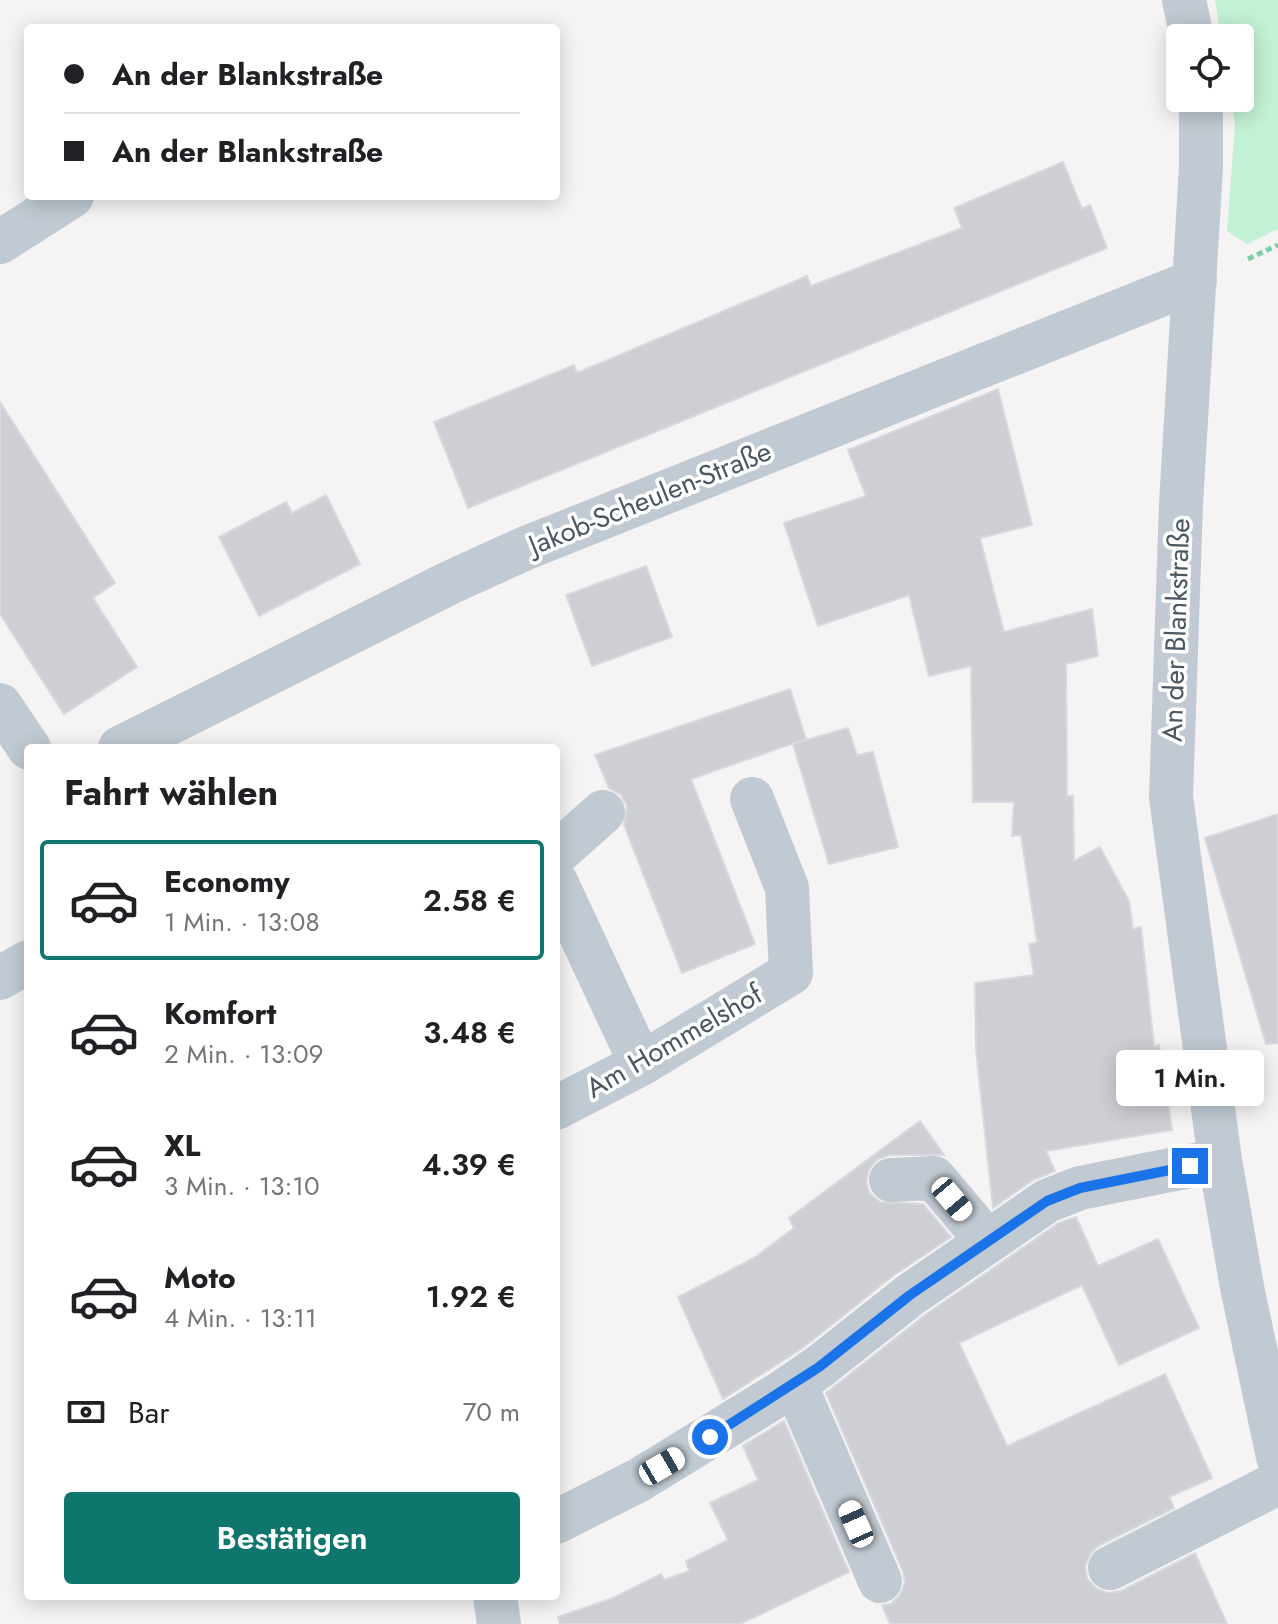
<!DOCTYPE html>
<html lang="de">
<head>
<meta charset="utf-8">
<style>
	body { margin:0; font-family:Jost,sans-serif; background:#f6f6f6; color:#202124; height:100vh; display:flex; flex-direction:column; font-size:30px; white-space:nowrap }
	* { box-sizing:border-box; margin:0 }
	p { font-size:26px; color:#757577 }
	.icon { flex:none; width:44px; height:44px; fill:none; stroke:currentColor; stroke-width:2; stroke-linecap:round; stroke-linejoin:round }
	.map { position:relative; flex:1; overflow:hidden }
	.side { position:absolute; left:24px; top:744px; width:536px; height:856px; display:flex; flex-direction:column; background:#fff; border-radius:8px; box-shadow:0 4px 20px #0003 }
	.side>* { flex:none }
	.top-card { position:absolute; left:24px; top:24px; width:536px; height:176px; border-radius:8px; box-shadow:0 4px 20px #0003; display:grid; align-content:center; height:176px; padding:0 40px; background:#fff }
	.controls { position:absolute; left:1166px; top:24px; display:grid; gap:16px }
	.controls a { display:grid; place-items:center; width:88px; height:88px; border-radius:8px; background:#fff; box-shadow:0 4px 20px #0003; font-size:40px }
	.end { position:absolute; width:36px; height:36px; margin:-18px; border:10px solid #1a73e8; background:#fff; box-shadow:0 0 0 4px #fff }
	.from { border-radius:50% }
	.bubble { position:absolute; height:56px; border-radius:8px; background:#fff; box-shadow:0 4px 20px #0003; font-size:26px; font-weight:600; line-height:56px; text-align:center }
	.car { position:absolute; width:24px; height:48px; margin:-24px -12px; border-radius:10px; box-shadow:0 0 6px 2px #0007; background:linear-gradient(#fff 24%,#345 0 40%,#fff 0 76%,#345 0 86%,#fff 0) }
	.top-card b { display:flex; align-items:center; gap:28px; height:76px; font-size:30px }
	.top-card b+b { border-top:2px solid #e0e0e0 }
	.top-card i { width:20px; height:20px; background:#202124 }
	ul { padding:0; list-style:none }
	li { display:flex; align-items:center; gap:24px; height:120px; margin:0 16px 12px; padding:0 24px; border:4px solid transparent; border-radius:8px }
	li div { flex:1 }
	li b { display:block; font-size:30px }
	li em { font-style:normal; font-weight:600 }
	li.on { border-color:#0f766e }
	li>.icon { width:72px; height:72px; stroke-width:1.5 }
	h2 { padding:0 40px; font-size:36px; line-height:96px }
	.pay { display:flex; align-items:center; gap:20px; height:88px; padding:0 40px; font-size:30px }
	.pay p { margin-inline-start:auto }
	.primary-button { display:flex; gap:16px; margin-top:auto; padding:16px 40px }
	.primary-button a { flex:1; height:92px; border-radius:8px; background:#0f766e; color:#fff; font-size:32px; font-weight:600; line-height:92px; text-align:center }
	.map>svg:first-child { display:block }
	.green { fill:#c3f1d5 }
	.building { fill:#cdcfd5; stroke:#d7d9de; stroke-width:2 }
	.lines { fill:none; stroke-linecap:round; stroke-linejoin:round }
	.path { stroke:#7ad0a6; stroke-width:5; stroke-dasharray:6 4; stroke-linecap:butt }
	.minor { stroke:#c1cad2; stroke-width:44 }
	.route { stroke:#1a73e8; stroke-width:10 }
	.labels { text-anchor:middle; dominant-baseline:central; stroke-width:7; stroke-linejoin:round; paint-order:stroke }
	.street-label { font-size:28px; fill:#4a5661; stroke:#fff }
</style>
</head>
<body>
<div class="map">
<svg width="1278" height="1624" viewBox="0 0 1278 1624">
	<rect width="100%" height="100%" fill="#f5f3f3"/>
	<path class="green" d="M 1215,0 L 1278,0 L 1278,229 L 1247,244 L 1227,231 L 1235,125 L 1231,98 L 1240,98 L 1240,38 L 1221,38 Z"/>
	<path class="building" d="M 1063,162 L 1082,209 L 1090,205 L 1107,248 L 468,508 L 434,422 L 574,365 L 577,373 L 807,276 L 811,286 L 962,228 L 954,208 Z
		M 998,389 L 1032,525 L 980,538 L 1004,632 L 1092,609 L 1098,656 L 1066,664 L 1067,796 L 1073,796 L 1074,861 L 1100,847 L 1129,901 L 1133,929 L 1141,927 L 1154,1046 L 1159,1045 L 1172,1130 L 1046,1151 L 1055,1171 L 1033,1180 L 993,1208 L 976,1050 L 975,983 L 1034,975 L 1029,944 L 1037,942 L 1021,835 L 1012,836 L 1014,802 L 973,802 L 971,666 L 929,676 L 909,595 L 818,626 L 784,523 L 866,496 L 848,450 Z
		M 0,402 L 115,583 L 93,598 L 137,667 L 64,714 L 0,614 Z
		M 326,495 L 360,564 L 259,616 L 219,537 L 286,502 L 292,513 Z
		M 646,566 L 672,637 L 592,666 L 566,595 Z
		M 790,689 L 806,739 L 691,779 L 755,944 L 682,973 L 624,825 L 627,806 L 621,795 L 609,788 L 595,755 Z
		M 848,728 L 857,755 L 873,752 L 898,847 L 829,864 L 793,744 Z
		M 1278,814 L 1278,1043 L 1266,1044 L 1205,838 Z
		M 920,1121 L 944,1155 L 890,1155 L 878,1159 L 869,1169 L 866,1182 L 870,1194 L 880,1202 L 923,1204 L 951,1237 L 894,1275 L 804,1347 L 723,1399 L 678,1297 L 754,1258 L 794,1228 L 789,1218 Z
		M 1076,1217 L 1098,1266 L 1158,1239 L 1199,1328 L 1119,1365 L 1082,1285 L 959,1343 L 1007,1446 L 1165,1374 L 1212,1478 L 1169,1497 L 1174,1508 L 1098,1546 L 1090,1554 L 1085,1566 L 1087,1579 L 1097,1589 L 1108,1593 L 1121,1591 L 1195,1553 L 1227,1624 L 890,1624 L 882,1605 L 891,1604 L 900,1595 L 905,1583 L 903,1571 L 826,1393 L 925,1315 L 1059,1223 Z
		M 784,1421 L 849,1572 L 740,1624 L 560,1624 L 558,1617 L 613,1598 L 661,1574 L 664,1580 L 689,1571 L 686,1561 L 728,1540 L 710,1503 L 758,1480 L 743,1446 Z"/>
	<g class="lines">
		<path class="path" d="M 1248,259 L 1278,245"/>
		<path class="minor" d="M 1184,0 L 1192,38
			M 1201,98 L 1201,167 L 1181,504 L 1171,797 L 1220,1160 L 1242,1287 L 1278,1457
			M 0,242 L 72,196
			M 0,705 L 29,748
			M 120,748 L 449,583 L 526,548 L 1195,281
			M 556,854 L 603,812
			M 556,882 L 641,1064
			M 0,978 L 28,962
			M 556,1108 L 641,1064 L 791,973 L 787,888 L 752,799
			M 891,1180 L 934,1178 L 987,1241
			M 795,1384 L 880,1581
			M 556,1522 L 639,1480 L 784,1391 L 819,1367 L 910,1295 L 1047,1201 L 1080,1188 L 1220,1160
			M 1110,1568 L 1278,1483
			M 495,1596 L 499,1624"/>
	</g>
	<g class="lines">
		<path class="route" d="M 710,1437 L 819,1367 L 910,1295 L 1047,1201 L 1080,1188 L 1190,1166"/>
	</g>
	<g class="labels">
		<g class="street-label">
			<text transform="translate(650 498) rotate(-22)">Jakob-Scheulen-Straße</text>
			<text transform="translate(1176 630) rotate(-88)">An der Blankstraße</text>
			<text transform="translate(674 1041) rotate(-30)">Am Hommelshof</text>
		</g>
	</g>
</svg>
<div class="controls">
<a><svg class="icon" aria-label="locate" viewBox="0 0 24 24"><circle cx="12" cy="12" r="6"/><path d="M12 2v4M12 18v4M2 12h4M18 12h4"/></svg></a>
</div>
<i class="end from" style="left:710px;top:1437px"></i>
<i class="end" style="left:1190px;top:1166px"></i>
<div class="bubble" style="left:1116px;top:1050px;width:148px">1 Min.</div>
<i class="car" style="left:952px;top:1199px;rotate:140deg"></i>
<i class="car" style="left:662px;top:1466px;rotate:60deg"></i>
<i class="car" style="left:856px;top:1524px;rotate:336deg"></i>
<div class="top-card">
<b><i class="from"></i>An der Blankstraße</b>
<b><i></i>An der Blankstraße</b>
</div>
<section class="side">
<h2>Fahrt wählen</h2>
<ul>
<li class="on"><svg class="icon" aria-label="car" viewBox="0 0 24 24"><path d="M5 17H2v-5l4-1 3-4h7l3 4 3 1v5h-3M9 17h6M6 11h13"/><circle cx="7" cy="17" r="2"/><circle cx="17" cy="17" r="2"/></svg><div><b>Economy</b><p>1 Min. · 13:08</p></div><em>2.58 €</em></li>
<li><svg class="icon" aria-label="car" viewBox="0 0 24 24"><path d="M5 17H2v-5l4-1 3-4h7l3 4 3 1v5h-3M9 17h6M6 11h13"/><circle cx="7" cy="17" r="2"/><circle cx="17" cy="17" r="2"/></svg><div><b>Komfort</b><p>2 Min. · 13:09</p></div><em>3.48 €</em></li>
<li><svg class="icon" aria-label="car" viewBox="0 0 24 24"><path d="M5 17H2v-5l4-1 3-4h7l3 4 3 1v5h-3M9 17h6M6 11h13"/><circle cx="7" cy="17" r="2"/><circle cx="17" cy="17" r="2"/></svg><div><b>XL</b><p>3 Min. · 13:10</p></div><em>4.39 €</em></li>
<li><svg class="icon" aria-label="car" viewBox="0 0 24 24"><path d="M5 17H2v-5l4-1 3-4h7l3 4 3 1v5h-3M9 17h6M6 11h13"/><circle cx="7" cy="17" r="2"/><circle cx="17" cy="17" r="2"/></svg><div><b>Moto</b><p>4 Min. · 13:11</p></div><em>1.92 €</em></li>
</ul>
<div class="pay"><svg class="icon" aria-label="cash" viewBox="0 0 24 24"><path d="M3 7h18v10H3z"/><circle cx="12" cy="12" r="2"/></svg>Bar<p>70 m</p></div>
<div class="primary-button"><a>Bestätigen</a></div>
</section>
</div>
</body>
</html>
